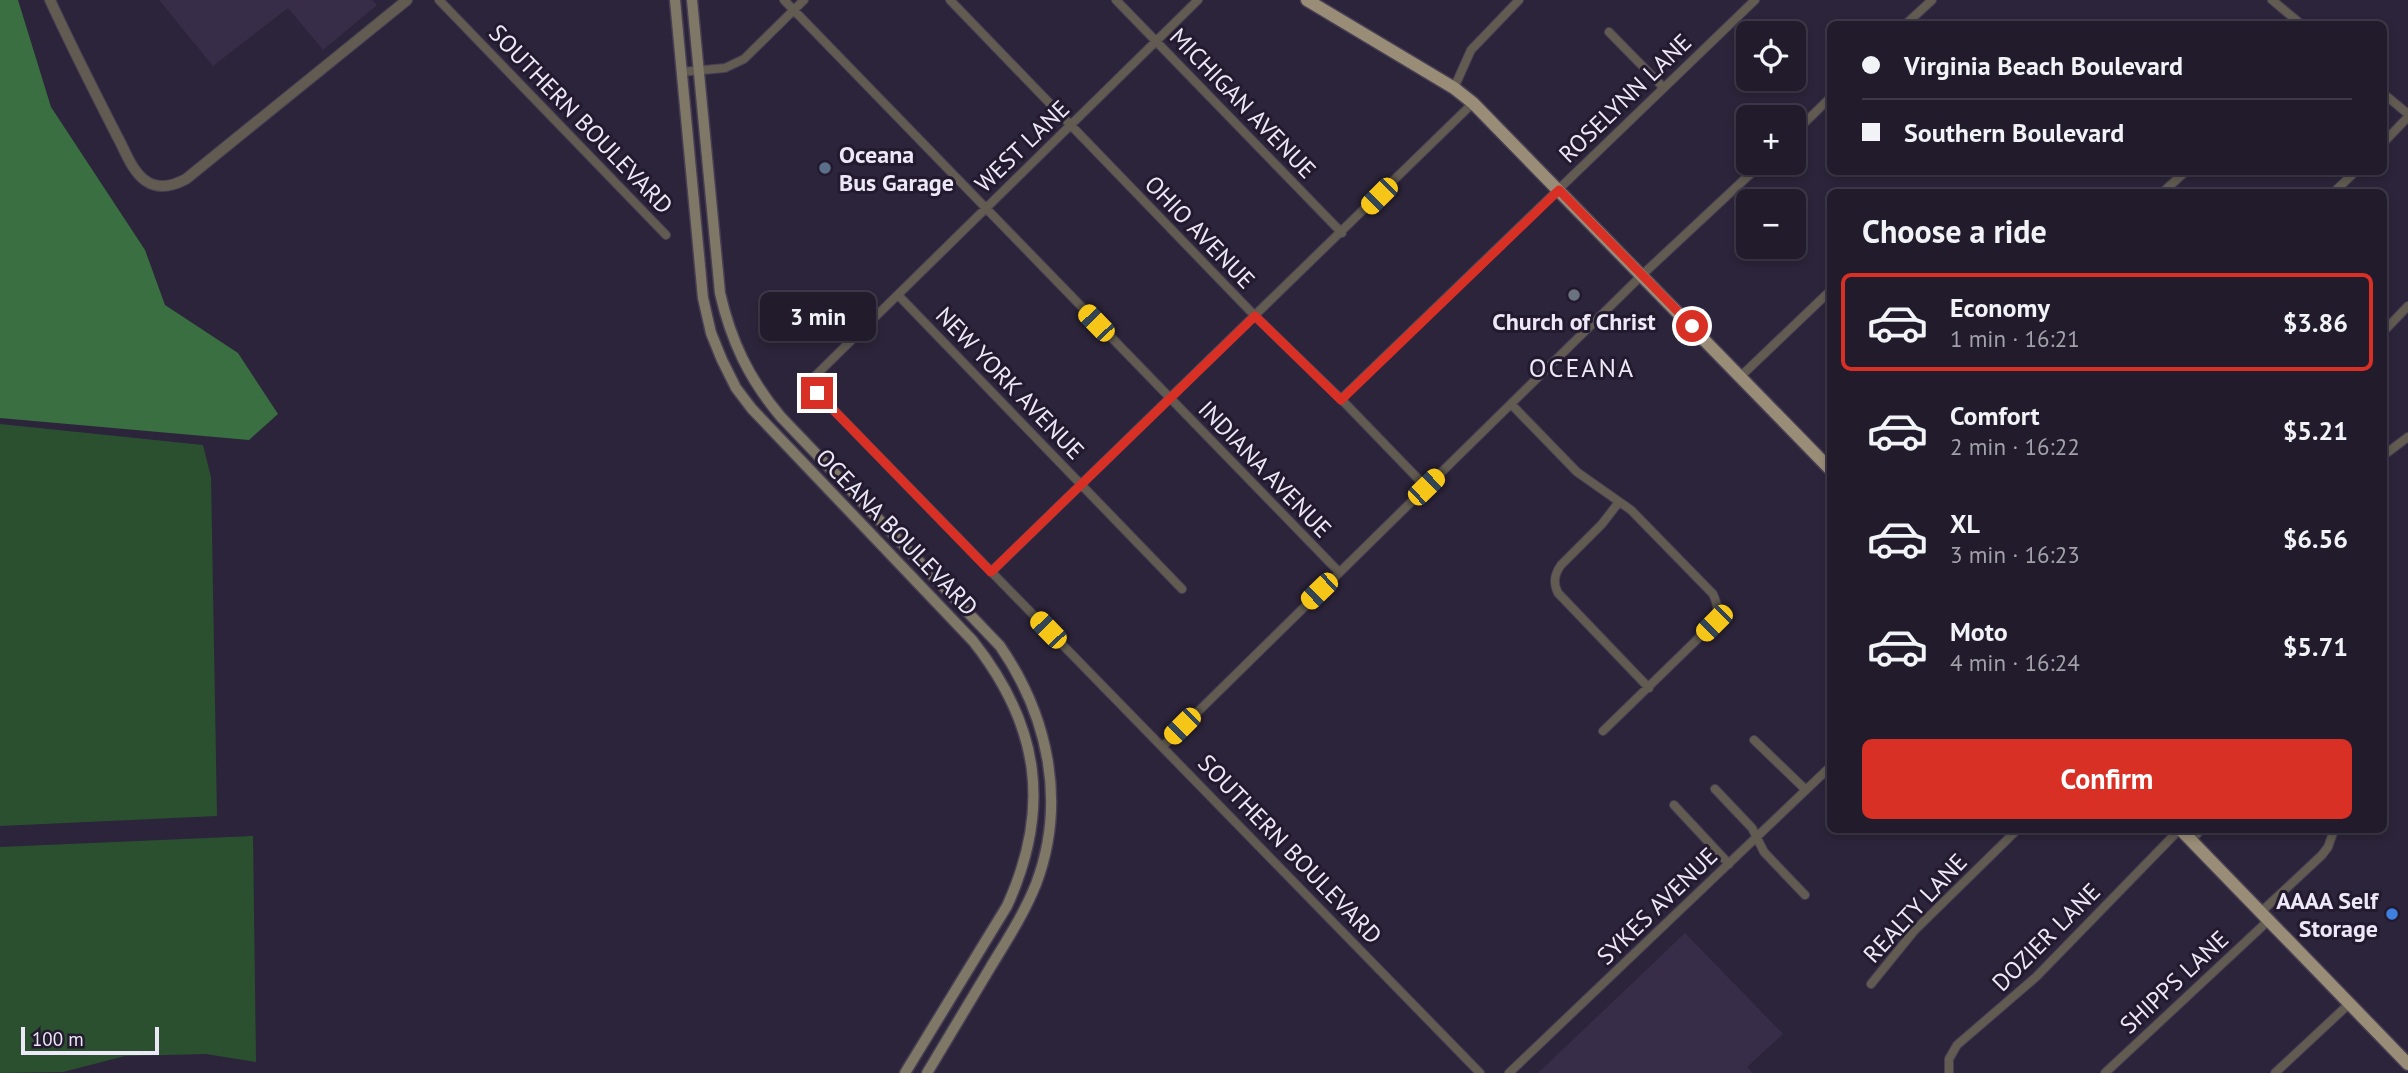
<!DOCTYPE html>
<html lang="en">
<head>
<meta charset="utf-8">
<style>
	body { margin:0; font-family:"PT Sans",sans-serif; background:#2d2838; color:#f1f3f6; height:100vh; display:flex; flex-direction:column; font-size:26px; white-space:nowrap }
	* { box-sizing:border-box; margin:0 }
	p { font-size:23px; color:#a2a1a9 }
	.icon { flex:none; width:38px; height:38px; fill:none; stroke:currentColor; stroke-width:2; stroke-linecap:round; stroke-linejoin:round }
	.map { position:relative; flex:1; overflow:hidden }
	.details { position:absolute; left:1827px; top:189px; width:560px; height:644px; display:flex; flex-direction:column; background:#211b2c; border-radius:10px; box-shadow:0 4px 10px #0003,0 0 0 2px #3e3948 }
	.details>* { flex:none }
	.guide { position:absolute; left:1827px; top:21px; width:560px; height:154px; border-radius:10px; box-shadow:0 4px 10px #0003,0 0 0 2px #3e3948; display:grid; align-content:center; height:154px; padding:0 35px; background:#211b2c }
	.tools { position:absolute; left:1736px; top:21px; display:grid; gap:14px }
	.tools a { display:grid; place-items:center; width:70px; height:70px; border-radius:10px; background:#211b2c; box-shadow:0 4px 10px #0003,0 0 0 2px #3e3948; font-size:35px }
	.scale { position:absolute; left:21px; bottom:18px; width:138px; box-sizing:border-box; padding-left:7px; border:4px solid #ede8f7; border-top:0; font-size:19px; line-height:24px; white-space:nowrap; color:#ede8f7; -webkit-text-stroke:5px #231a2f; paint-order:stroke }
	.end { position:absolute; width:32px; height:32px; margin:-16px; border:9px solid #d93025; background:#fff; box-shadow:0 0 0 4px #fff }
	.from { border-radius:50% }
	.bubble { position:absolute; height:49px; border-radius:10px; background:#211b2c; box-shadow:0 4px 10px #0003,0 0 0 2px #3e3948; font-size:23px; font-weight:600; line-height:49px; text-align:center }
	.car { position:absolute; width:21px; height:42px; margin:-21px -10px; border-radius:9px; box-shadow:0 0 5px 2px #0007; background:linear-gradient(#f5c518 24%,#345 0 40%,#f5c518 0 76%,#345 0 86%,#f5c518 0) }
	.guide b { display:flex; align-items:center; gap:24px; height:66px; font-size:26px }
	.guide b+b { border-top:2px solid #3e3948 }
	.guide i { width:18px; height:18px; background:#f1f3f6 }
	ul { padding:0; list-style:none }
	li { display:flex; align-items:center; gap:21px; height:98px; margin:0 14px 10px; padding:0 21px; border:4px solid transparent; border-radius:10px }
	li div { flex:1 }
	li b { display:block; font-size:26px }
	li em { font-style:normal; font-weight:600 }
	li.on { border-color:#d93025 }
	li>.icon { width:63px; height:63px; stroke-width:1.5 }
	h2 { padding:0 35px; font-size:32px; line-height:84px }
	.primary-button { display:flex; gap:14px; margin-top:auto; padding:14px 35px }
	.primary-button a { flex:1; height:80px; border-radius:10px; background:#d93025; color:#fff; font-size:28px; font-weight:600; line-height:80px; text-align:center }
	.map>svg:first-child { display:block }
	.built { fill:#382d49 }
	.green { fill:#2a5030 }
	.forest { fill:#3a6f42 }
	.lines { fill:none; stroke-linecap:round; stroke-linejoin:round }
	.minor-casing { stroke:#473f54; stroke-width:10 }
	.tertiary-casing { stroke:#473f54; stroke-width:12 }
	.secondary-casing { stroke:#473f54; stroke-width:13 }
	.primary-casing { stroke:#473f54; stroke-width:15 }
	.minor { stroke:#615b51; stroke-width:8 }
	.tertiary { stroke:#615b51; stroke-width:10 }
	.secondary { stroke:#807866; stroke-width:10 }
	.primary { stroke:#998d77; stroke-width:12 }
	.route { stroke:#d93025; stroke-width:9 }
	.service-dot { fill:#5c6f8a; stroke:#231a2f; stroke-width:2.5 }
	.worship-dot { fill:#6b7280; stroke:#231a2f; stroke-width:2.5 }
	.shop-dot { fill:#3f7fe0; stroke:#231a2f; stroke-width:2.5 }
	.labels { text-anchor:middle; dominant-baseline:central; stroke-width:6; stroke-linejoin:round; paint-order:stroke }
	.street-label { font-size:24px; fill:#ede8f7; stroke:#231a2f }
	.poi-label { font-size:24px; font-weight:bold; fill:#ede8f7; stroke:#231a2f; text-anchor:start }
	.neighbourhood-label { font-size:26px; letter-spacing:2px; fill:#ede8f7; stroke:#231a2f }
</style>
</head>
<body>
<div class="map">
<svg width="2408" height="1073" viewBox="0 0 2408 1073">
	<rect width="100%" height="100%" fill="#2c243a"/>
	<path class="built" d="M 159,0 L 372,0 L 377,5 L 323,50 L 288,8 L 213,66 Z
		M 1685,933 L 1783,1034 L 1747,1067 L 1753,1073 L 1538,1073 Z"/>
	<path class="green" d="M 0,424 L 203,445 L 211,477 L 217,816 L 0,826 Z
		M 253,836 L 256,1062 L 206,1054 L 125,1056 L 63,1072 L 0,1073 L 0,847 Z"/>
	<path class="forest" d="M 0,0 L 18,0 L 51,107 L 145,250 L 165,305 L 238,353 L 278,414 L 249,440 L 0,418 Z"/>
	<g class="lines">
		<g class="minor-casing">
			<path id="minor" d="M 439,0 L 666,235
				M 784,0 L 1339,572
				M 950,0 L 1255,316 L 1341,399 L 1426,487
				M 1116,0 L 1342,233
				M 1198,0 L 813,378 L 817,393 L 1480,1073
				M 2272,0 L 2301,24
				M 1906,24 L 1932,0
				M 1609,32 L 1664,88
				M 681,72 L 725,68 L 744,59 L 804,0
				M 1454,88 L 1471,50 L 1519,0
				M 2384,94 L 2408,114
				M 1794,133 L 1830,98
				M 2384,142 L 2408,117
				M 2163,192 L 2185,172
				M 2334,192 L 2355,172
				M 898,295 L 1182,589
				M 2384,331 L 2408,306
				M 1741,376 L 1830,291
				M 1341,399 L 1755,0
				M 1511,404 L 1577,472 L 1631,510 L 1713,594 C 1718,605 1719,612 1714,623 L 1603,731
				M 2384,455 L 2408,437
				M 1619,502 L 1602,524 L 1561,565 C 1554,575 1553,583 1558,593 L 1649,688
				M 991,572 L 1473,103
				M 1754,740 L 1806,790
				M 1163,746 L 1642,275 L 1762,163
				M 1715,789 L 1752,828 L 1764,852 L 1805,895
				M 1674,805 L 1729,864
				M 2191,840 L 2201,830
				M 2261,912 L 2322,855 L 2328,847 L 2334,830
				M 1871,984 L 1914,931 L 2017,830
				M 1509,1073 L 1830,767
				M 1949,1073 L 1949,1059 L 1957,1045 L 2036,977 L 2179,830
				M 2105,1073 L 2269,920
				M 2275,1073 L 2350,1003"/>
		</g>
		<g class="tertiary-casing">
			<path id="tertiary" d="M 50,0 C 71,46 94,91 117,136 C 125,150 132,172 146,181 C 159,190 173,186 186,179 L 407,0"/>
		</g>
		<g class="secondary-casing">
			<path id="secondary" d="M 675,0 L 703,298 L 711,333 L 722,360 L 736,388 L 752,409 L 973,641 C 1039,725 1052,807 1007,906 L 905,1073
				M 692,0 L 720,293 C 731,341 749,379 781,417 L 1000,646 C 1048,716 1067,802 1036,884 C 1024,914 1007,940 990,968 C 969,1003 948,1038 927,1073"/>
		</g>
		<g class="primary-casing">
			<path id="primary" d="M 1307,0 L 1454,88 L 1473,103 L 1830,469
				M 2181,830 L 2408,1064"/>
		</g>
		<use href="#minor" class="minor"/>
		<use href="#tertiary" class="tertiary"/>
		<use href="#secondary" class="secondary"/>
		<use href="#primary" class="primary"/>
	</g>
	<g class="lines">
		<path class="route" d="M 817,393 L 991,572 L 1255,316 L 1341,400 L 1559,190 L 1692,326"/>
	</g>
	<circle class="service-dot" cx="825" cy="168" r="7"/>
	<circle class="worship-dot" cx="1574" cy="295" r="7"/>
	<circle class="shop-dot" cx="2392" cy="914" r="7"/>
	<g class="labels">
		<g class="street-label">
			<text transform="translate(1625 98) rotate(-44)">ROSELYNN LANE</text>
			<text transform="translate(1243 103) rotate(46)">MICHIGAN AVENUE</text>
			<text transform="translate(581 119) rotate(46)">SOUTHERN BOULEVARD</text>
			<text transform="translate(1022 146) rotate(-44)">WEST LANE</text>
			<text transform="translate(1200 232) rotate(46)">OHIO AVENUE</text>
			<text transform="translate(1010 383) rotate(46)">NEW YORK AVENUE</text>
			<text transform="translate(1265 469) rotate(46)">INDIANA AVENUE</text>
			<text transform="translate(897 532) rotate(46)">OCEANA BOULEVARD</text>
			<text transform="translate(1290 849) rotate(46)">SOUTHERN BOULEVARD</text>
			<text transform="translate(1657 906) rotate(-44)">SYKES AVENUE</text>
			<text transform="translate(1915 908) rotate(-47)">REALTY LANE</text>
			<text transform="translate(2046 937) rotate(-45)">DOZIER LANE</text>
			<text transform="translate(2174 982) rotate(-43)">SHIPPS LANE</text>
		</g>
		<g class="poi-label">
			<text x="839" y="154">Oceana<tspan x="839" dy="28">Bus Garage</tspan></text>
			<text x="1574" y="321" text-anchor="middle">Church of Christ</text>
			<text x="2378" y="900" text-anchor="end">AAAA Self<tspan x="2378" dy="28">Storage</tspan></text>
		</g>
		<g class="neighbourhood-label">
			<text x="1582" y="367">OCEANA</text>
		</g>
	</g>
</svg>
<div class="tools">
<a><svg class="icon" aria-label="locate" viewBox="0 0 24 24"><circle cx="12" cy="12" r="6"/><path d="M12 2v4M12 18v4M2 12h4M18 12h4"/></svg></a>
<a>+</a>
<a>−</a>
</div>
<div class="scale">100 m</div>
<i class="end from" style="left:1692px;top:326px"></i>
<i class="end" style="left:817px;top:393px"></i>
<div class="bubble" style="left:760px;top:292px;width:116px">3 min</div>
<i class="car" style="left:1379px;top:196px;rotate:225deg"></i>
<i class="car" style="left:1096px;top:323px;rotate:316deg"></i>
<i class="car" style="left:1426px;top:487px;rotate:46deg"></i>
<i class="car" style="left:1319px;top:591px;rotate:226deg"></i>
<i class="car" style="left:1714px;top:623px;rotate:225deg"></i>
<i class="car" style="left:1048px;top:630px;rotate:316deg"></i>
<i class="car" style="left:1182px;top:726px;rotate:225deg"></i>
<div class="guide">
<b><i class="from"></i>Virginia Beach Boulevard</b>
<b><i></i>Southern Boulevard</b>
</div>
<section class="details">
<h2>Choose a ride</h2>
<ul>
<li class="on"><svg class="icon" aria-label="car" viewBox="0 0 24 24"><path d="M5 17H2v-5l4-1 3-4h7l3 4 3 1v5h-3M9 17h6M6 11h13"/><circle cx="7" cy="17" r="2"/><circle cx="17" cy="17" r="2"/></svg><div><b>Economy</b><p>1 min · 16:21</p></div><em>$3.86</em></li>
<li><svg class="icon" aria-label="car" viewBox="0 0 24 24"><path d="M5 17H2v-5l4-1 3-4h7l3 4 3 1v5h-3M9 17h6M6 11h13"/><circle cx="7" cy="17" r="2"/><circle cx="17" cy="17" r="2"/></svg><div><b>Comfort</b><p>2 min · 16:22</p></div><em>$5.21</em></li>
<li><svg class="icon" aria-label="car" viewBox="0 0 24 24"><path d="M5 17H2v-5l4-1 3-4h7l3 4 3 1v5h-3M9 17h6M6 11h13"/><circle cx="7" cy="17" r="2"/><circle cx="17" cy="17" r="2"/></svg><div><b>XL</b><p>3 min · 16:23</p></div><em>$6.56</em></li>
<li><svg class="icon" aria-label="car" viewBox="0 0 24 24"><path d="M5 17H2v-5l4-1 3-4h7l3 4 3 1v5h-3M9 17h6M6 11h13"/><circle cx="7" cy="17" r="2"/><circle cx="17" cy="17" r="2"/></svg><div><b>Moto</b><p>4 min · 16:24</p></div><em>$5.71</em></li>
</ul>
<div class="primary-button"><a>Confirm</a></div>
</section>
</div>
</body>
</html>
